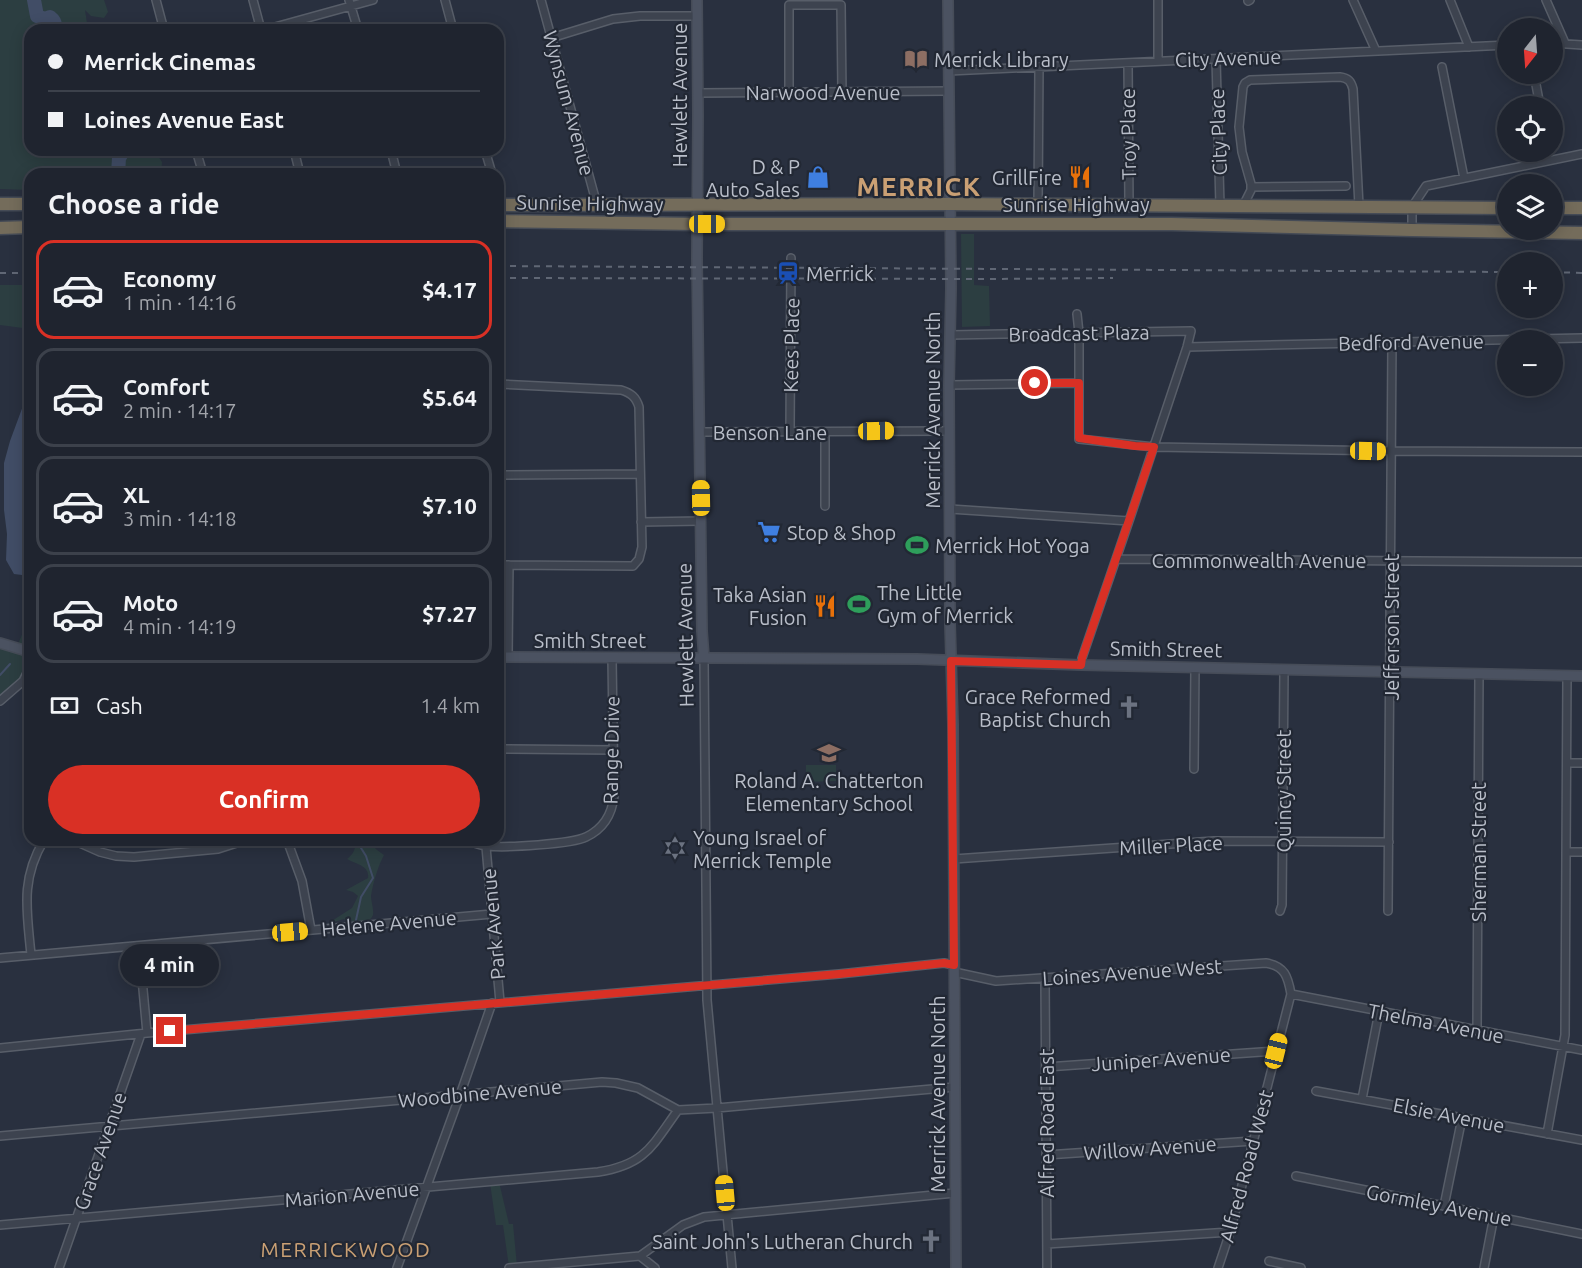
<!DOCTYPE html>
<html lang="en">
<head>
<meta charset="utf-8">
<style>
	body { margin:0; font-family:Ubuntu,sans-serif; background:#272c37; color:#f1f3f6; height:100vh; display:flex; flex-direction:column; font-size:22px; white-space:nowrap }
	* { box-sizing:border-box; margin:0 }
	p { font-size:20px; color:#a1a4aa }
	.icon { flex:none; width:33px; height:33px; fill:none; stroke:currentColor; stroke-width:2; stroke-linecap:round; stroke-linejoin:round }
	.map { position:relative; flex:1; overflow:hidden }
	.panel { position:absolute; left:24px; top:168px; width:480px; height:678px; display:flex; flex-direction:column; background:#1f242f; border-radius:18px; box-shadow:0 3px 15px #0003,0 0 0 2px #3c414b }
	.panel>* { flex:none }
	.top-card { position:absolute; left:24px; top:24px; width:480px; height:132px; border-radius:18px; box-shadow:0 3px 15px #0003,0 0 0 2px #3c414b; display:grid; align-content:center; height:132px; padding:0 24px; background:#1f242f }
	.needle { width:39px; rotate:197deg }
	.tools { position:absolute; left:1497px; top:18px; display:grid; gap:12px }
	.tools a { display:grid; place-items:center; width:66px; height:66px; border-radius:50%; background:#1f242f; box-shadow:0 3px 15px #0003,0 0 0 2px #3c414b; font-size:30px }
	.end { position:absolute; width:27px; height:27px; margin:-14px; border:8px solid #d93025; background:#fff; box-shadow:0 0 0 3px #fff }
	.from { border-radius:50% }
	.bubble { position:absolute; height:42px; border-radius:21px; background:#1f242f; box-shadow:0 3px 15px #0003,0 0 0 2px #3c414b; font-size:20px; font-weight:600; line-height:42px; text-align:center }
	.car { position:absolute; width:18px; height:36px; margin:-18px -9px; border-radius:8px; box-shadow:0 0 4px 2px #0007; background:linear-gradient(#f5c518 24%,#345 0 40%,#f5c518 0 76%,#345 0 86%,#f5c518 0) }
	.top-card b { display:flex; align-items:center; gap:21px; height:57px; font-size:22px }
	.top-card b+b { border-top:2px solid #3c414b }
	.top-card i { width:15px; height:15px; background:#f1f3f6 }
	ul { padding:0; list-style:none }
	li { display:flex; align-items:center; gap:18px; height:99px; margin:0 12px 9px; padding:0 12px; border:3px solid #3c414b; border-radius:18px }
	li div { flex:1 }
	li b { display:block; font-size:22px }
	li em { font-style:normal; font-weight:600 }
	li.active { border-color:#d93025 }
	li>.icon { width:54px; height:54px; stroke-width:1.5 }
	h2 { padding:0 24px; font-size:27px; line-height:72px }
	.pay { display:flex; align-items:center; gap:15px; height:66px; padding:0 24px; font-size:22px }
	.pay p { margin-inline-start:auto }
	.primary-button { display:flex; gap:12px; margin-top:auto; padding:12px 24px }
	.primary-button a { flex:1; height:69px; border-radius:36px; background:#d93025; color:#fff; font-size:24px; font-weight:600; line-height:69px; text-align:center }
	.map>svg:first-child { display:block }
	.green { fill:#2c3e41 }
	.water { fill:#414d66 }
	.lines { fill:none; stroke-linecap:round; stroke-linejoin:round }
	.stream { stroke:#414d66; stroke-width:2 }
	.river { stroke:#414d66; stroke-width:14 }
	.street-casing { stroke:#585e69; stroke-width:10 }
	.secondary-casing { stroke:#464c58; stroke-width:12 }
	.highway-casing { stroke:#454b56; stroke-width:15 }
	.street { stroke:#3d434f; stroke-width:7 }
	.secondary { stroke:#4b5261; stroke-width:9 }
	.highway { stroke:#746c5b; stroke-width:12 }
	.rail { stroke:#606775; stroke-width:2; stroke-dasharray:6 6; stroke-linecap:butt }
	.route { stroke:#d93025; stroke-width:8 }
	.labels { text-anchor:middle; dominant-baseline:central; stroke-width:4.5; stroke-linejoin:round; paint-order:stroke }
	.street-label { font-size:20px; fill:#b9bec9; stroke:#222834 }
	.poi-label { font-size:20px; fill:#b9bec9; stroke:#222834; text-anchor:start }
	.neighbourhood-label { font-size:21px; letter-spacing:1.5px; fill:#caa074; stroke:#222834 }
	.district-label { font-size:26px; font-weight:bold; letter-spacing:1.5px; fill:#caa074; stroke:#222834 }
</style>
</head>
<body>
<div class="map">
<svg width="1582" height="1268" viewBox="0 0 1582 1268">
	<rect width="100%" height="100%" fill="#29303f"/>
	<path class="green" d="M 0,0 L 104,0 L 108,12 L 104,18 L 91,16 L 85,10 L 88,30 L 30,30 L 30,150 L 154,150 L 162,162 L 161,174 L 30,174 L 30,190 L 0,189 Z
		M 961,234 L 974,234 L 974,285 L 989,286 L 990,326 L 962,327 Z
		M 0,285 L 30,285 L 30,329 L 0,325 Z
		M 30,587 C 30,610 28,629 22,651 L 30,653 C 30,677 15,680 0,695 L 0,645 L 16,649 L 26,625 Z
		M 806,765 L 836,765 L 836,781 L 806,782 Z
		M 353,840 L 367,840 L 377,850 L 384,855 C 378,866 373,883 371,896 C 371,902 374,909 373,915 C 369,926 351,925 344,919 L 327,924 L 352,908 L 358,896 L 353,892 L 346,890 L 368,878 C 370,866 356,864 347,859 C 353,854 356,850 355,841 Z
		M 499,1182 L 509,1224 L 513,1224 L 517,1266 L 509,1267 L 503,1225 L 496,1225 L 490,1183 Z"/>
	<path class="water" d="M 30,387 L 30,585 L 27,578 L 22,575 L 14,574 L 6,560 L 7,534 L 4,510 L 4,463 L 10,441 Z"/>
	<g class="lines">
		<path class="stream" d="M 0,675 L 10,664
			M 356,920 L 361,897 L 373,878 L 366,856 L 356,840"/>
		<path class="river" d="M 34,0 L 37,16 L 45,19 L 50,17 C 55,21 56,25 53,30
			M 118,174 L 119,158 L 124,150"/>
		<g class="street-casing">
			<path id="street" d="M 156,0 L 164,30
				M 253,0 L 261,30
				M 349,0 L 358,30
				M 445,0 L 453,30
				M 541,0 L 597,205
				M 1158,0 L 1158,61
				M 1353,0 L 1376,51
				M 1450,0 L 1469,47
				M 1546,0 L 1565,43
				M 1248,1 L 1250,0
				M 264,30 L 373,0
				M 551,38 L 613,19 L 640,16 L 697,16
				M 1552,43 L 1582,45
				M 1216,59 L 1220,206
				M 1128,63 L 1129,205
				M 1442,67 L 1464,178
				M 949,71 L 1508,45
				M 1534,74 L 1540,106
				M 789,92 L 789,5 L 841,5 L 842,92
				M 698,93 L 949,91
				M 196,150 L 203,174
				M 294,150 L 300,174
				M 391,150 L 397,174
				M 485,150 L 492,174
				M 1251,187 L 1346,186
				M 1038,205 L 1039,67
				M 1243,206 L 1251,190 L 1251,184 L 1242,152 L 1239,127 L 1243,87 L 1245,83 L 1250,80 L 1340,77 C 1348,78 1351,81 1353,89 L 1359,206
				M 1412,230 L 1412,207 L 1426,186 L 1582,154
				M 1077,314 L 1079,333 L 1079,439 L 1154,447 L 1392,451 L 1582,452
				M 950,335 L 1191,331 L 1187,347 L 1129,521 L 1082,658 L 1081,665
				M 1187,347 L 1582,338
				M 498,384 L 621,390 C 631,393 636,397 639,407 L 642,547 L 639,559 L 633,566 L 498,565
				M 949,385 L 1079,383
				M 700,432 L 949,431
				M 790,432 L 791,258
				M 825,432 L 825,506
				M 498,475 L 640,474
				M 950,509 L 1129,521
				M 641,522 L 701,521
				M 1116,559 L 1582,562
				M 508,657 L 509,565
				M 704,658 L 707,1000 L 732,1268
				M 0,701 L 23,681 L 30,667
				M 498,749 L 614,750
				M 1567,763 L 1582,763
				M 1194,769 L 1195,668
				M 73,840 L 100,852 L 116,856 L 134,857 L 218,849 L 246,840
				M 287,840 L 302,881 L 311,930
				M 465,840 C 472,842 480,846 488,846 C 505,848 572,844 586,837 C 603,829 612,814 614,796 L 612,658
				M 486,847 L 500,1002
				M 1566,852 L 1582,852
				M 954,859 L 1214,841 L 1389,842
				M 1280,911 L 1282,905 L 1284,670
				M 1388,911 L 1392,343
				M 139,946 L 147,1033
				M 31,955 C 27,911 20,880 44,840
				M 0,958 L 492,914
				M 954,972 L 996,981 L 1266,963 C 1285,966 1288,977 1291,994 L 1230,1232 L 1218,1268
				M 1045,978 L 1047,1268
				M 1291,994 L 1582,1050
				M 1477,1031 L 1479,674
				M 0,1048 L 147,1033 L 839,974 L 944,963 L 954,965
				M 1046,1067 L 1276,1051
				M 1316,1091 L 1582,1140
				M 1362,1099 L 1379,1012
				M 1547,1134 L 1565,1035 L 1567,676
				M 0,1136 L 602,1082 L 616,1083 L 638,1088 L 678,1110 L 717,1108 L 955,1087
				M 1046,1155 L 1253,1141
				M 1296,1176 L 1582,1234
				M 1444,1206 L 1462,1118
				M 0,1225 L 598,1172 C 645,1165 652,1146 678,1110
				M 1047,1244 L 1230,1232
				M 640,1256 L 683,1225 L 704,1217 L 955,1193
				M 1269,1261 L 1301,1268
				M 59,1268 L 141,1034
				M 397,1268 L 460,1095 L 492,1003
				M 509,1268 L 640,1256 L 655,1268
				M 1484,1268 L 1494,1216"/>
		</g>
		<g class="secondary-casing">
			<path id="secondary" d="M 697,0 L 698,115 L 697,259 L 702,631 L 704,658
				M 948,0 L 951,288 L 949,385 L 950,623 L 953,725 L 956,1268
				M 0,643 L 30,652
				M 498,657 L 917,659 L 1081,665 L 1582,676"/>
		</g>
		<g class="highway-casing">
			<path id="highway" d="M 0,204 L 30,204
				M 498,205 L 950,204 L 1508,208
				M 1552,208 L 1582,208
				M 498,221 L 697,224 L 1172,224 L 1412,230 L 1582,233
				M 0,228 L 30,227"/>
		</g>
		<use href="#street" class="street"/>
		<use href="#secondary" class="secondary"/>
		<use href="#highway" class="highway"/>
		<path class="rail" d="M 498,266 L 1508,272
			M 1552,272 L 1582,273
			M 0,273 L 30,273
			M 498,278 L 989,279 L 1113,278"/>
	</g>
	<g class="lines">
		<path class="route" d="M 170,1031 L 839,974 L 944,963 L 954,965 L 951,661 L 1081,665 L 1082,658 L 1154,447 L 1135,446 L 1079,438 L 1079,383 L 1035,383"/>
	</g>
	<defs>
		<g id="library-bare" transform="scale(1.8)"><path d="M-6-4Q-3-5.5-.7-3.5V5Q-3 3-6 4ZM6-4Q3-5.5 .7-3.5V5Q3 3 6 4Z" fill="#8d6e63" stroke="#222834" stroke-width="2.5" paint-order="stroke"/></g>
		<g id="shop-bare" transform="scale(1.8)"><path d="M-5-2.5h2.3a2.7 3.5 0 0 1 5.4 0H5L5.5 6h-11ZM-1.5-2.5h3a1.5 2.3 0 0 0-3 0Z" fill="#3f7fe0" stroke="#222834" stroke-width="2.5" paint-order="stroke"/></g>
		<g id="restaurant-bare" transform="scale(1.8)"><path d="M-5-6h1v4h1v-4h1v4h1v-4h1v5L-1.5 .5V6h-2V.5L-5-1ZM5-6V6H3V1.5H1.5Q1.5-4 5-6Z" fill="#e8710a" stroke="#222834" stroke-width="2.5" paint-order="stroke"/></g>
		<g id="station-bare" transform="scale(1.8)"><path d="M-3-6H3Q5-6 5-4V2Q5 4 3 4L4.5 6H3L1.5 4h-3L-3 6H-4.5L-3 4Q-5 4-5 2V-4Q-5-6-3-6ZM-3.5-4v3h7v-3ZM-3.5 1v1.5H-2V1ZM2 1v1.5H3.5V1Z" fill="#1a4fb4" stroke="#222834" stroke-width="2.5" paint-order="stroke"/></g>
		<g id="supermarket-bare" transform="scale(1.8)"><path d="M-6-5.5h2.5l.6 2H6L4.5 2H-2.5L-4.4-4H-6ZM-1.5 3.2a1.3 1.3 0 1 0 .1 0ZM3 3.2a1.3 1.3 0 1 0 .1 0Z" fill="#3f7fe0" stroke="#222834" stroke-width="2.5" paint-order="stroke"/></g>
		<g id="stadium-bare" transform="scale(1.8)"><path d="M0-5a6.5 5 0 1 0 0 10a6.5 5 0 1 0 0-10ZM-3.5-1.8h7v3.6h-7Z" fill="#2e9e5b" stroke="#222834" stroke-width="2.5" paint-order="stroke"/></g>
		<g id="church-bare" transform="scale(1.8)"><path d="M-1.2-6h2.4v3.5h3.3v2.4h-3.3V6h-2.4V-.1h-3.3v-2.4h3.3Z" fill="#6b7280" stroke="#222834" stroke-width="2.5" paint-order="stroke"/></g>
		<g id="school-bare" transform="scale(1.8)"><path d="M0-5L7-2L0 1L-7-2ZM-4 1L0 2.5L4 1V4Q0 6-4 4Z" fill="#8d6e63" stroke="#222834" stroke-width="2.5" paint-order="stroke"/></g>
		<g id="synagogue-bare" transform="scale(1.8)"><path d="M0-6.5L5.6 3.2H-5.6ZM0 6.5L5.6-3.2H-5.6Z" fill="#6b7280" stroke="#222834" stroke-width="2.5" paint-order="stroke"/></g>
	</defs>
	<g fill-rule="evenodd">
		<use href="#library-bare" x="916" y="59"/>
		<use href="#shop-bare" x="818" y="177"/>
		<use href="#restaurant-bare" x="1080" y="177"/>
		<use href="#station-bare" x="788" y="273"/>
		<use href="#supermarket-bare" x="769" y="532"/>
		<use href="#stadium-bare" x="917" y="545"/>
		<use href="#stadium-bare" x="859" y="604"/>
		<use href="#restaurant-bare" x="825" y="606"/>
		<use href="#church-bare" x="1129" y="707"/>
		<use href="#school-bare" x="829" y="753"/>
		<use href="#synagogue-bare" x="675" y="848"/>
		<use href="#church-bare" x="931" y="1241"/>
	</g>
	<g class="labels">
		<g class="street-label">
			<text transform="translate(1228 58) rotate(-2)">City Avenue</text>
			<text x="823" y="92">Narwood Avenue</text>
			<text transform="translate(679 95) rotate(-90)">Hewlett Avenue</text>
			<text transform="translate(569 103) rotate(75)">Wynsum Avenue</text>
			<text transform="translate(1218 132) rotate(-92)">City Place</text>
			<text transform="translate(1128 134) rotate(-91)">Troy Place</text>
			<text transform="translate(590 203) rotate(1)">Sunrise Highway</text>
			<text x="1076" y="204">Sunrise Highway</text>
			<text transform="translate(1079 333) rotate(-1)">Broadcast Plaza</text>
			<text transform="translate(1411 342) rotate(-1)">Bedford Avenue</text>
			<text transform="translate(791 345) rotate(-89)">Kees Place</text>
			<text transform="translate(932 410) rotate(-90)">Merrick Avenue North</text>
			<text x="770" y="432">Benson Lane</text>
			<text x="1259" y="560">Commonwealth Avenue</text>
			<text transform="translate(1391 627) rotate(-90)">Jefferson Street</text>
			<text transform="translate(685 635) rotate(-91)">Hewlett Avenue</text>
			<text x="590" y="640">Smith Street</text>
			<text transform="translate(1166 649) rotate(1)">Smith Street</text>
			<text transform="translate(611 750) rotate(-89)">Range Drive</text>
			<text transform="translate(1283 791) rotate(-90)">Quincy Street</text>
			<text transform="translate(1171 845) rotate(-3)">Miller Place</text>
			<text transform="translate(1478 852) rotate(-90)">Sherman Street</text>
			<text transform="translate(389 923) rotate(-5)">Helene Avenue</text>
			<text transform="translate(493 924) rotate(-95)">Park Avenue</text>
			<text transform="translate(1132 972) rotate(-4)">Loines Avenue West</text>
			<text transform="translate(1436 1023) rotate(11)">Thelma Avenue</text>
			<text transform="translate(1161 1059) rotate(-4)">Juniper Avenue</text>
			<text transform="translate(480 1093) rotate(-5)">Woodbine Avenue</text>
			<text transform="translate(937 1094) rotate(-90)">Merrick Avenue North</text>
			<text transform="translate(1449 1115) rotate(11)">Elsie Avenue</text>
			<text transform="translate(1046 1123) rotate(-90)">Alfred Road East</text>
			<text transform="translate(1150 1148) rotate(-4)">Willow Avenue</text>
			<text transform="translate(100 1151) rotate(-71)">Grace Avenue</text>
			<text transform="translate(1246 1166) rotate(-75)">Alfred Road West</text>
			<text transform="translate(352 1194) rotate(-5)">Marion Avenue</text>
			<text transform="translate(1439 1205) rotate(11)">Gormley Avenue</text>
		</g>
		<g class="poi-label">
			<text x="934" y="59">Merrick Library</text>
			<text x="800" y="166" text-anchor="end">D &amp; P<tspan x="800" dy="23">Auto Sales</tspan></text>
			<text x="1062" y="177" text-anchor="end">GrillFire</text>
			<text x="806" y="273">Merrick</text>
			<text x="787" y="532">Stop &amp; Shop</text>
			<text x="935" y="545">Merrick Hot Yoga</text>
			<text x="877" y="592">The Little<tspan x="877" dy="23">Gym of Merrick</tspan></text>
			<text x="807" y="594" text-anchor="end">Taka Asian<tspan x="807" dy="23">Fusion</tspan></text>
			<text x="1111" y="696" text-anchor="end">Grace Reformed<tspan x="1111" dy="23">Baptist Church</tspan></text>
			<text x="829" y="780" text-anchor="middle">Roland A. Chatterton<tspan x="829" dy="23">Elementary School</tspan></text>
			<text x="693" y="837">Young Israel of<tspan x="693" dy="23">Merrick Temple</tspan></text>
			<text x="913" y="1241" text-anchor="end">Saint John's Lutheran Church</text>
		</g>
		<g class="neighbourhood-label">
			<text x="346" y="1249">MERRICKWOOD</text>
		</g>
		<g class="district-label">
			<text x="919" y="186">MERRICK</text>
		</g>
	</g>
</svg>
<div class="tools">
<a><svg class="needle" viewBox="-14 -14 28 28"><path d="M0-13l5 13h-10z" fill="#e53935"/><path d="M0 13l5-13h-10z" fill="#a1a4aa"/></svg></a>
<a><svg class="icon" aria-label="locate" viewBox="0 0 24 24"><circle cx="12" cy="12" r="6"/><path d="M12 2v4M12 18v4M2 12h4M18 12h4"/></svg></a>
<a><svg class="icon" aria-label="layers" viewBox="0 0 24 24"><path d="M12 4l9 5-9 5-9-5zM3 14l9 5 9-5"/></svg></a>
<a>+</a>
<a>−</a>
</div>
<i class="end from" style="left:1035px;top:383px"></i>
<i class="end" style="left:170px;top:1031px"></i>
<div class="bubble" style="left:120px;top:944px;width:99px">4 min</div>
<i class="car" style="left:707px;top:224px;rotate:90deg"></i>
<i class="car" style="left:876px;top:431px;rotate:89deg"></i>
<i class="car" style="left:1368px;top:451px;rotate:91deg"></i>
<i class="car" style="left:701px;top:498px;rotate:359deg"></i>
<i class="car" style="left:290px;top:932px;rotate:85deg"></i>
<i class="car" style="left:1276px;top:1051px;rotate:14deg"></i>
<i class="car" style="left:725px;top:1193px;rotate:355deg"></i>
<div class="top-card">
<b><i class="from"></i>Merrick Cinemas</b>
<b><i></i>Loines Avenue East</b>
</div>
<section class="panel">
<h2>Choose a ride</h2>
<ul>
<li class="active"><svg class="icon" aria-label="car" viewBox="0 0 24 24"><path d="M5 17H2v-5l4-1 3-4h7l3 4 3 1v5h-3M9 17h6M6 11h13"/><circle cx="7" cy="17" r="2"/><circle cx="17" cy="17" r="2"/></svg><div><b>Economy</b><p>1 min · 14:16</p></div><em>$4.17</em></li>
<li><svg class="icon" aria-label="car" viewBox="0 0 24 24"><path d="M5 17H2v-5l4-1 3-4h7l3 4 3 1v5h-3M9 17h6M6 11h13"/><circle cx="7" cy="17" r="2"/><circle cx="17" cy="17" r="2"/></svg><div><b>Comfort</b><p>2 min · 14:17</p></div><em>$5.64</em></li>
<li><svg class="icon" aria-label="car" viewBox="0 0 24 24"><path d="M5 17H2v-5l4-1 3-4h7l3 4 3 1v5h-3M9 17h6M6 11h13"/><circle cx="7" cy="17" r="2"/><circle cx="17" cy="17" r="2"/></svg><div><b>XL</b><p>3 min · 14:18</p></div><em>$7.10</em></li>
<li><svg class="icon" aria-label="car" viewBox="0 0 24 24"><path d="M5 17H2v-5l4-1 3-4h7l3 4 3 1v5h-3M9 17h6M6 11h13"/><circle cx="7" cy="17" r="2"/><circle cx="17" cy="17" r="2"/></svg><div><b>Moto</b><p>4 min · 14:19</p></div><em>$7.27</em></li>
</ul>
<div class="pay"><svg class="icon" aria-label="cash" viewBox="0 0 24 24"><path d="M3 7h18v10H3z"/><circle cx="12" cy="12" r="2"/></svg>Cash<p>1.4 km</p></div>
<div class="primary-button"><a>Confirm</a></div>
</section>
</div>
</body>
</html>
